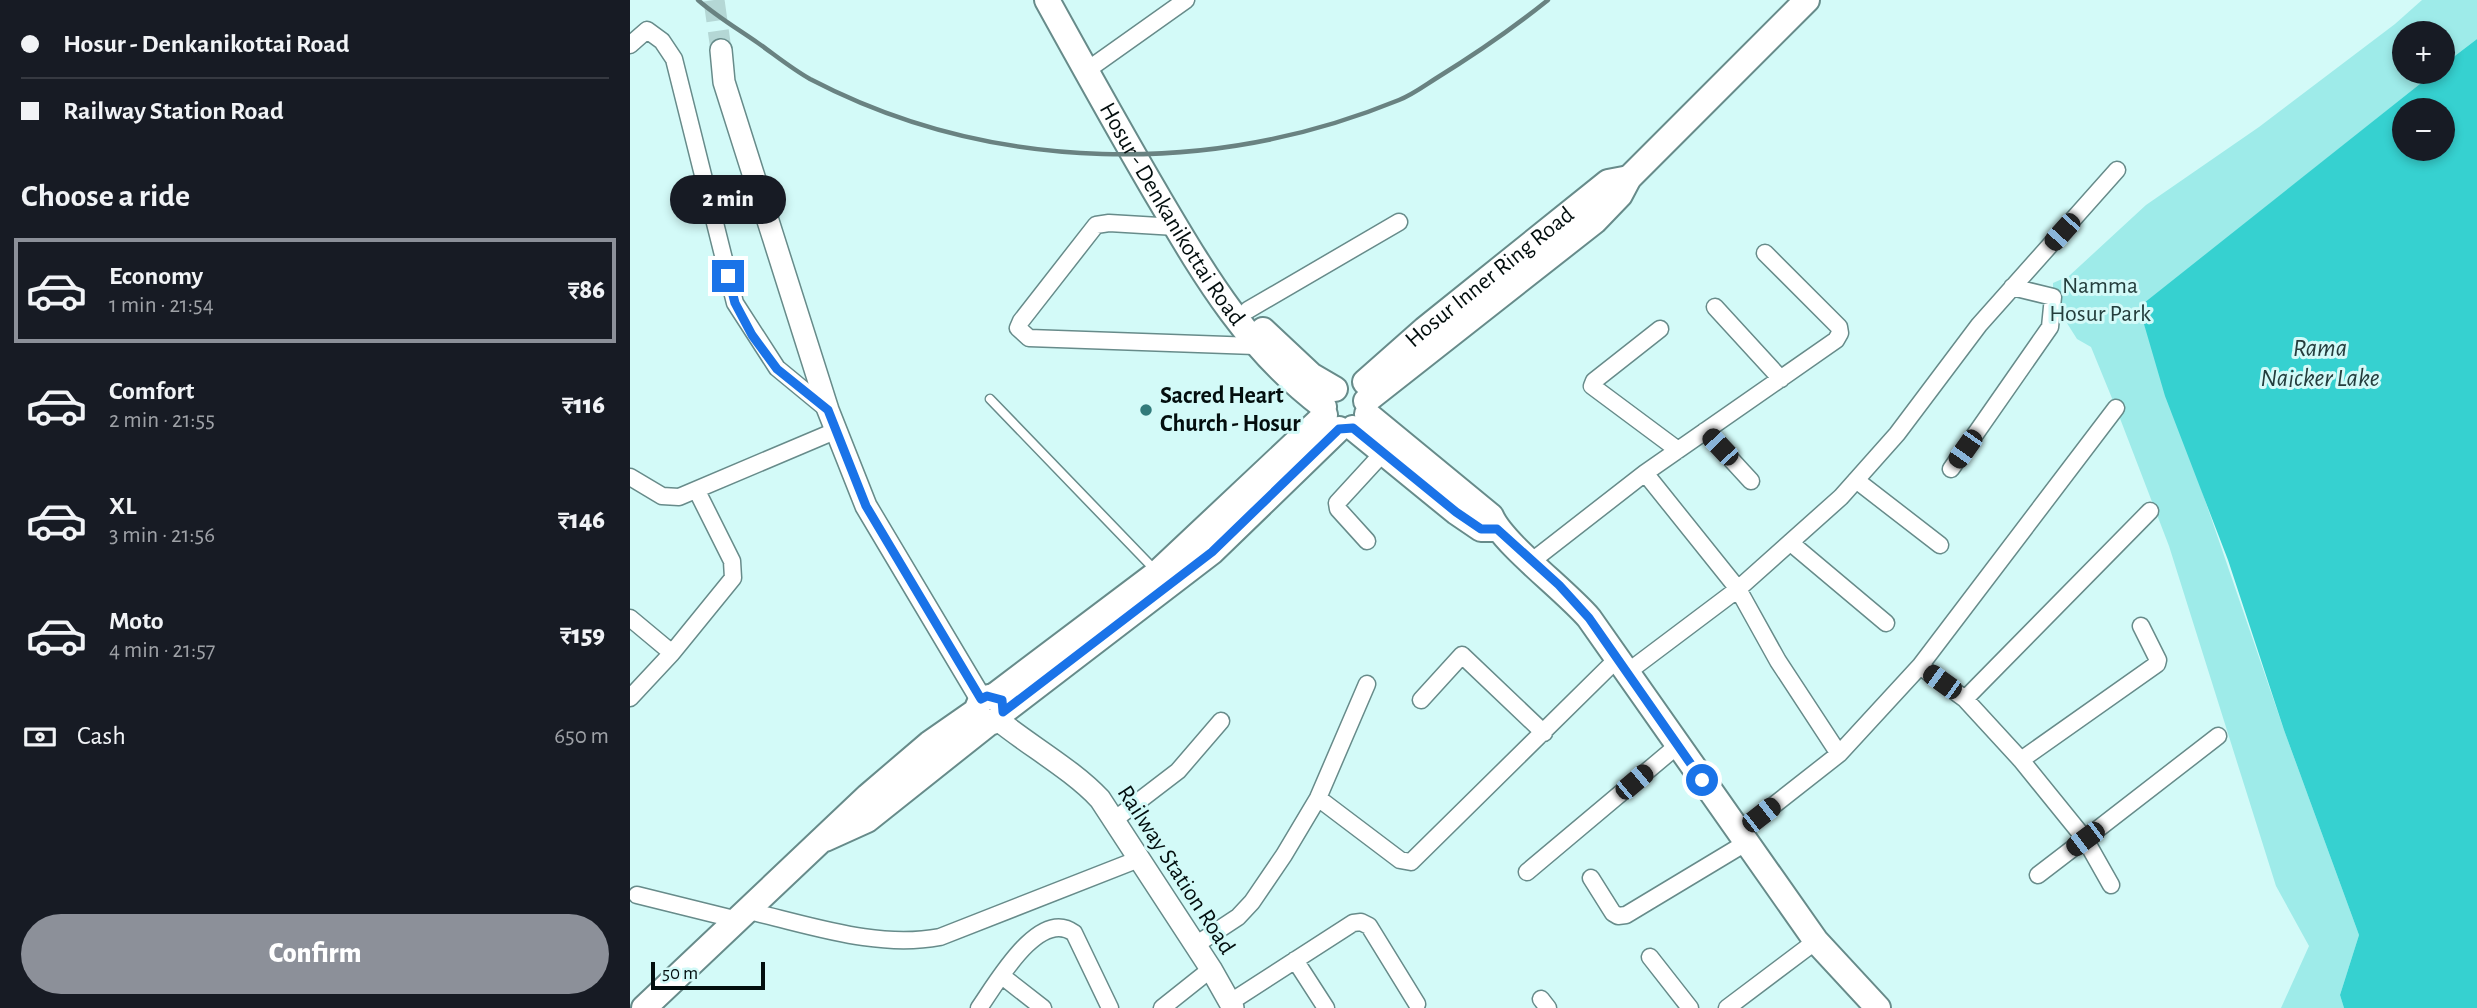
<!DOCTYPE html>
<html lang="en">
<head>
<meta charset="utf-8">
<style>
	body { margin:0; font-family:"Alegreya Sans",sans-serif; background:#20242c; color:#f1f3f6; height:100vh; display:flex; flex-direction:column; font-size:26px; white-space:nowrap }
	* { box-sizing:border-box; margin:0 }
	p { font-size:23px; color:#9ea1a6 }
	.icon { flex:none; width:38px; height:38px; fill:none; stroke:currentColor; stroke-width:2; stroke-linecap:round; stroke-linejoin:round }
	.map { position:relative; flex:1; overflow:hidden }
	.sheet { display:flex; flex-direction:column; background:#171b24; width:630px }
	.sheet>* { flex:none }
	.top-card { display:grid; align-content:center; height:154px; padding:0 21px; background:#171b24 }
	.buttons { position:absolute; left:1762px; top:21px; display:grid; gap:14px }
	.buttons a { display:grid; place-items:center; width:63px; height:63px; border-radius:50%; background:#171b24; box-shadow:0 4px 10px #0003; font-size:35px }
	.scale { position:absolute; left:21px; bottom:18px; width:114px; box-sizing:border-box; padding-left:7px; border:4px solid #030e0e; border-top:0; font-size:19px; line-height:24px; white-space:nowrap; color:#030e0e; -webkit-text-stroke:5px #d3faf8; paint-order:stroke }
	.end { position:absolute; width:32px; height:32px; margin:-16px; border:9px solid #1a73e8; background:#fff; box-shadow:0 0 0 4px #fff }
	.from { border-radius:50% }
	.bubble { position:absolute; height:49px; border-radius:24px; background:#171b24; box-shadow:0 4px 10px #0003; font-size:23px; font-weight:800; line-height:49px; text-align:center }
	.car { position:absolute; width:21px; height:42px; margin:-21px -10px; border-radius:9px; box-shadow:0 0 5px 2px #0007; background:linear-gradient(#222 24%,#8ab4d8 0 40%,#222 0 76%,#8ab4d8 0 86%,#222 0) }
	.top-card b { display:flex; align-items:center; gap:24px; height:66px; font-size:26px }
	.top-card b+b { border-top:2px solid #363941 }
	.top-card i { width:18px; height:18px; background:#f1f3f6 }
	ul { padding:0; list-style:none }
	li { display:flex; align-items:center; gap:21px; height:105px; margin:0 14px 10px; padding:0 7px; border:4px solid transparent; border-radius:0px }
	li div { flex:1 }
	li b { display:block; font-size:26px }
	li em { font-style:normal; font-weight:800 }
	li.current { border-color:#8c9099 }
	li>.icon { width:63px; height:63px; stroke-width:1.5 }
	h2 { padding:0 21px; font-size:32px; line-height:84px }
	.pay { display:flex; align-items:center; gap:18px; height:77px; padding:0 21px; font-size:26px }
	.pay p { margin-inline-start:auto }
	.primary-button { display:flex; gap:14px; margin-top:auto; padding:14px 21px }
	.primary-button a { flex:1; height:80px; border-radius:42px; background:#8c9099; color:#fff; font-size:28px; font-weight:800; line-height:80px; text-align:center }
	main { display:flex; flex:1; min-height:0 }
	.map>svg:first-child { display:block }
	.green { fill:#9eebe9 }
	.water { fill:#36d1d0; fill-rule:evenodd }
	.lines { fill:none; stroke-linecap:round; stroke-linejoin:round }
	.secondary-tunnel { stroke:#b4d7d5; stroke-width:21; stroke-dasharray:21 10; stroke-linecap:butt }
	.service-casing { stroke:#678b8a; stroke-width:11 }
	.minor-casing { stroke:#678b8a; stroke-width:19 }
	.secondary-casing { stroke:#678b8a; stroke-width:24 }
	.primary-casing { stroke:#678b8a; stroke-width:28 }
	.service { stroke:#fff; stroke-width:8 }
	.minor { stroke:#fff; stroke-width:16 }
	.secondary { stroke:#fff; stroke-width:21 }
	.primary { stroke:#fff; stroke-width:24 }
	.rail { stroke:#698281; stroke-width:4.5 }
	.route { stroke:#1a73e8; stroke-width:9 }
	.poi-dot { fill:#317a7a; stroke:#d3faf8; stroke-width:2.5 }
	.labels { text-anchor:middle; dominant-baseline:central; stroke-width:6; stroke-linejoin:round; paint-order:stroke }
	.street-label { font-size:24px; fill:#030e0e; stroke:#d3faf8 }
	.park-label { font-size:24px; fill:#243d3c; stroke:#d3faf8 }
	.poi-label { font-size:24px; font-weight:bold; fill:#030e0e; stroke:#d3faf8; text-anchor:start }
	.water-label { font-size:26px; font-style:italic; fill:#243d3d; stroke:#d3faf8 }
</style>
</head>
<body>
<main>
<section class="sheet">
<div class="top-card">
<b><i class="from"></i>Hosur - Denkanikottai Road</b>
<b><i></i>Railway Station Road</b>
</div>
<h2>Choose a ride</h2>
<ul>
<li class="current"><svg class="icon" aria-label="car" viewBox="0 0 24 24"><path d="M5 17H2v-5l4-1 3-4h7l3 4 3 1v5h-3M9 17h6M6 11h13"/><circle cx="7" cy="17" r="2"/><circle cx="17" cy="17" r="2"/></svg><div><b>Economy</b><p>1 min · 21:54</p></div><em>₹86</em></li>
<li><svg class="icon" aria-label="car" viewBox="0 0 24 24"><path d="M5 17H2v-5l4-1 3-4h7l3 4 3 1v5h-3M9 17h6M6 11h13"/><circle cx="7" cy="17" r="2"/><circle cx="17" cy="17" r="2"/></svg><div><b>Comfort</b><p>2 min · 21:55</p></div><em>₹116</em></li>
<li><svg class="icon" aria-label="car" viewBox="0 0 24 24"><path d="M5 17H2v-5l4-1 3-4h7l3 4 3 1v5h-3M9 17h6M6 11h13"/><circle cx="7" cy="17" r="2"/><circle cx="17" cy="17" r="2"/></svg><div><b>XL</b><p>3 min · 21:56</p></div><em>₹146</em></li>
<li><svg class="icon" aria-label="car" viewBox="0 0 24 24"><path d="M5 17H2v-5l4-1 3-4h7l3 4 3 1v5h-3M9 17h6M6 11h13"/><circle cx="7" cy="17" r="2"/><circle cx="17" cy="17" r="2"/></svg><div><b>Moto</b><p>4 min · 21:57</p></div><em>₹159</em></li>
</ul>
<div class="pay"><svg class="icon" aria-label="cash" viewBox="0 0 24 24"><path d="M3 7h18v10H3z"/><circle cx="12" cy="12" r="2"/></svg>Cash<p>650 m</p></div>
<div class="primary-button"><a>Confirm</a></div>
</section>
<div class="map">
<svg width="1847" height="1008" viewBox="0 0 1847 1008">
	<rect width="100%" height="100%" fill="#d3faf8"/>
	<path class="green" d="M 1792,0 L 1847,0 L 1847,39 L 1813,65 L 1813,33 L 1774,33 L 1774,72 L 1805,72 L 1509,308 L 1654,730 L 1729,935 L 1710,995 L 1714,1008 L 1651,1008 L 1679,946 L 1646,886 L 1539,546 L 1486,408 L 1461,347 L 1447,339 L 1423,301 L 1423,283 L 1439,276 L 1516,205 L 1629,127 L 1765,24 Z"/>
	<path class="water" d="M 1847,39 L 1847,1008 L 1714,1008 L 1710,995 L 1729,935 L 1654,730 L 1598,560 L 1535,396 L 1509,307 L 1805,72 L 1813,72 L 1813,65 ZM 1774,110 L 1813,110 L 1813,149 L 1774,149 Z"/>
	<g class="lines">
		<path class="secondary-tunnel" d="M 84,0 L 91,50"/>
		<g class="service-casing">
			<path id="service" d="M 360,399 L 525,570"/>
		</g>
		<g class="minor-casing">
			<path id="minor" d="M 0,45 L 17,30 L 32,41 L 44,59 L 105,303 L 147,368 L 198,410
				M 456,71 L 556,0
				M 546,227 L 479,223 L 466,225 L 391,321 L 388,328 L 399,338 L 625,346
				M 1085,307 L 1151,379
				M 618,310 L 769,222
				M 1030,329 L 964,381 L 962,386 L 1048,450
				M 1075,431 L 1121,481
				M 1321,469 L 1420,327 L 1423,297 L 1382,287
				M 1015,473 L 1108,589 L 1148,661 L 1209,754
				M 0,477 L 32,496 L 49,497 L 205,431
				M 1226,480 L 1310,545
				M 737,541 L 708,509 L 707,503 L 752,454
				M 1162,544 L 1256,623
				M 902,561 L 1015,473 L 1206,340 L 1210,333 L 1209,327 L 1135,253
				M 0,618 L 42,653 L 103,578 L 102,561 L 67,491
				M 1290,666 L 1486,408
				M 999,671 L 1108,589 L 1211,497 L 1267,434 L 1349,325 L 1487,170
				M 0,698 L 42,653
				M 1335,699 L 1520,511
				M 791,700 L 832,655 L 914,733
				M 1391,760 L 1527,664 L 1528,660 L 1511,626
				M 688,798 L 770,860 L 781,862 L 989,657
				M 484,820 L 548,771 L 591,721
				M 1111,831 L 1209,754 L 1290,666 L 1335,699 L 1391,760 L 1455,839 L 1408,875
				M 897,872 L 1047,746
				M 961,878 L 983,913 L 988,916 L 996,915 L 1119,841
				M 1481,885 L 1455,839 L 1588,736
				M 7,895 L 108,920
				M 118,911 C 181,925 246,949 310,937 L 509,859
				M 564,946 L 608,917 L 622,902 L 654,855 L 688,798 L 737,684
				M 1020,957 L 1060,1008
				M 665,960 L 696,1008
				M 372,976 L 413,1008
				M 911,999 L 918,1008
				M 599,1003 L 723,923 L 731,922 L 739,926 L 787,1004
				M 349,1008 C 366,984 409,907 444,933 L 480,1008
				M 532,1008 L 581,969
				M 1097,1008 L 1186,941"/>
		</g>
		<g class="secondary-casing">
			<path id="secondary" d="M 91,50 L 94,82 L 198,410 L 236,506 L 351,699
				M 368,720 C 400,746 443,770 470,799 L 581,969 L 603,1008"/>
		</g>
		<g class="primary-casing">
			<g id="primary">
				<path id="s1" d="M 417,0 C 454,67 491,134 530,200 C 576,278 620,352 694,407"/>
				<path d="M 633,330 L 681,375 L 705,389"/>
				<path id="s2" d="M 735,382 L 795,329 L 978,182 L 999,178"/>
				<path d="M 736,401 L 965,221 L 990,195 L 999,178 L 1177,0"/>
				<path d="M 737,414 L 861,516 C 873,544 935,590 959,618 L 1186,941 L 1248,1008"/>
				<path d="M 723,428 L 826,512 L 851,529 L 867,529"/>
				<path d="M 364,696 L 527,573 L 695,415"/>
				<path d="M 373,712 L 582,552 L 709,429"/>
				<path d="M 14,1008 L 238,796 L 300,743 L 346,711 L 351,699 L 364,696 L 371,700 L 373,712 L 368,720 L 359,723 L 237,820 L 195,839"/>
			</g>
		</g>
		<use href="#service" class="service"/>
		<use href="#minor" class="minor"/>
		<use href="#secondary" class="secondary"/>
		<use href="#primary" class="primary"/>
		<path class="rail" d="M 68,0 C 86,16 108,29 128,43 C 145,55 162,69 180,79 C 362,174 581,177 769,100 C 782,95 794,86 805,79 C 844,55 882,29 918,0"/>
	</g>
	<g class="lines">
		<path class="route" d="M 98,276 L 105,303 L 122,335 L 147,369 L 198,410 L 236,506 L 351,699 L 357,696 L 372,700 L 373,712 L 582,552 L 709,429 L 723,428 L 826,512 L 851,529 L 867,529 L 929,585 L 959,618 L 1072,780"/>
	</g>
	<circle class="poi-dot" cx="516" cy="410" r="7"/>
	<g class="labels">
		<g class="street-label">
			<text stroke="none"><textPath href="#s1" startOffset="248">Hosur - Denkanikottai Road</textPath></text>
			<text stroke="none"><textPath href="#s2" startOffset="163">Hosur Inner Ring Road</textPath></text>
			<text transform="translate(546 870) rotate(57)">Railway Station Road</text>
		</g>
		<g class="park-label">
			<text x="1470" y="286">Namma<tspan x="1470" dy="28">Hosur Park</tspan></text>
		</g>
		<g class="poi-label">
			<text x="530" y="396">Sacred Heart<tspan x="530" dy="28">Church - Hosur</tspan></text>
		</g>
		<g class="water-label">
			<text x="1690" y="348">Rama<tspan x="1690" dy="30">Naicker Lake</tspan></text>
		</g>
	</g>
</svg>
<div class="buttons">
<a>+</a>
<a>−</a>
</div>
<div class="scale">50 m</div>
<i class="end from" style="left:1072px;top:780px"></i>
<i class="end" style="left:98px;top:276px"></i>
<div class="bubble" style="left:40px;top:175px;width:116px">2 min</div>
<i class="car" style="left:1432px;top:232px;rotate:222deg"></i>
<i class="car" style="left:1090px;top:447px;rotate:317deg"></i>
<i class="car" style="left:1335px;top:449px;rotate:215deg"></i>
<i class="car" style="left:1312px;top:682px;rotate:306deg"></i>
<i class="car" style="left:1004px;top:782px;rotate:50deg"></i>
<i class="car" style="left:1131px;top:815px;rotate:52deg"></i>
<i class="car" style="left:1455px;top:839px;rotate:233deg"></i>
</div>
</main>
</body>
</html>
